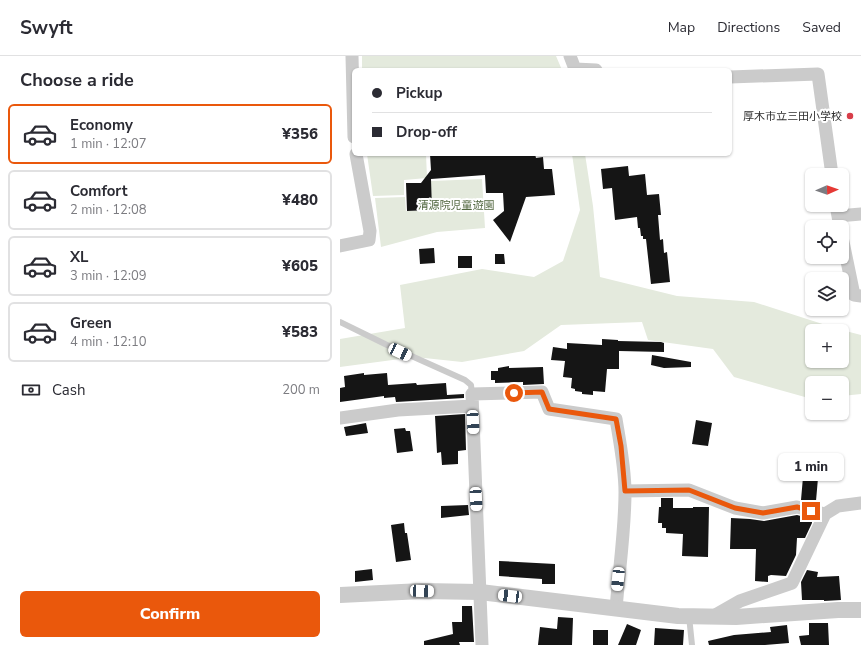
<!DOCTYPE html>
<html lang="en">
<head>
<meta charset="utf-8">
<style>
	body { margin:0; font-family:"Nunito Sans","Noto Sans JP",sans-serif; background:#f7f7f7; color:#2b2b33; height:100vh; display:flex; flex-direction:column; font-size:15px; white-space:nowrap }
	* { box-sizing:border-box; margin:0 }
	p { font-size:13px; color:#7c7c81 }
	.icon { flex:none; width:22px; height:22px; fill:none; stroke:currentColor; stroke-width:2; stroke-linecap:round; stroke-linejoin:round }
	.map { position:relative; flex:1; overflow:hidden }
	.details { display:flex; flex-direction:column; background:#fff; width:340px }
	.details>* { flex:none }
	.hud { position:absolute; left:12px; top:12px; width:380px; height:88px; border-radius:6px; box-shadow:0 1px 3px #0004; display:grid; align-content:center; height:88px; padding:0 20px; background:#fff }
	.needle { width:26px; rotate:88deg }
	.controls { position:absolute; left:465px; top:112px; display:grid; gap:8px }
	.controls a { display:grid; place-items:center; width:44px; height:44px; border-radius:6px; background:#fff; box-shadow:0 1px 3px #0004; font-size:20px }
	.end { position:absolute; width:18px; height:18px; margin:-9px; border:5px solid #ea580c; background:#fff; box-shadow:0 0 0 2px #fff }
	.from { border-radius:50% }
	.bubble { position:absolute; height:28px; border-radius:6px; background:#fff; box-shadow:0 1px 3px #0004; font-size:13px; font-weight:800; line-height:28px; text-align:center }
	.car { position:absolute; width:12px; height:24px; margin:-12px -6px; border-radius:5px; box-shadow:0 0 3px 1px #0007; background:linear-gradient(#fff 24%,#345 0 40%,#fff 0 76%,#345 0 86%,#fff 0) }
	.hud b { display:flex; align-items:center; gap:14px; height:38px; font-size:15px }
	.hud b+b { border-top:1px solid #e1e1e2 }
	.hud i { width:10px; height:10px; background:#2b2b33 }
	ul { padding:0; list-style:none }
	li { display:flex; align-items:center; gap:12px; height:60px; margin:0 8px 6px; padding:0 12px; border:2px solid #e1e1e2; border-radius:6px }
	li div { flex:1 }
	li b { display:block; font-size:15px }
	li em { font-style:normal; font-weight:800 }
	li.on { border-color:#ea580c }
	li>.icon { width:36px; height:36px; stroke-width:1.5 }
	h2 { padding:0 20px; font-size:18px; line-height:48px }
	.pay { display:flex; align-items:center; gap:10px; height:44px; padding:0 20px; font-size:15px }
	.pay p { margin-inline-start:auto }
	.action { display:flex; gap:8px; margin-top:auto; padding:8px 20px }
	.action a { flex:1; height:46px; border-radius:6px; background:#ea580c; color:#fff; font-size:16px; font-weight:800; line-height:46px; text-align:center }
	header { display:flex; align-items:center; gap:24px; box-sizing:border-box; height:56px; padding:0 20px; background:#fff; border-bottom:1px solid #e1e1e2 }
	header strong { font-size:19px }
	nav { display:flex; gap:22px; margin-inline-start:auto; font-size:14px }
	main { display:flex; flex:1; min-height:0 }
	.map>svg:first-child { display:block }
	.green { fill:#e4eadd; fill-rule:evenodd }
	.building { fill:#151515 }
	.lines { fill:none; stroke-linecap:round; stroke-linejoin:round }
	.service { stroke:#cbcbcb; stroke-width:6 }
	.minor { stroke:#cbcbcb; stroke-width:13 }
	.tertiary { stroke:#cbcbcb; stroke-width:16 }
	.route { stroke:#ea580c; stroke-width:5 }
	.poi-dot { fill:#d83d49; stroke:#fff; stroke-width:1.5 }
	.labels { text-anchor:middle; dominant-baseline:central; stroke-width:4; stroke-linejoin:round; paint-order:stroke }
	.poi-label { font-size:11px; fill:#2e2e2e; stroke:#fff; text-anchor:end }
	.park-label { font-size:11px; fill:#51663f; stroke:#fff }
</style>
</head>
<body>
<header>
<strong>Swyft</strong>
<nav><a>Map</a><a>Directions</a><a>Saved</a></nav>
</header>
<main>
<section class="details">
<h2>Choose a ride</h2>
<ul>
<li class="on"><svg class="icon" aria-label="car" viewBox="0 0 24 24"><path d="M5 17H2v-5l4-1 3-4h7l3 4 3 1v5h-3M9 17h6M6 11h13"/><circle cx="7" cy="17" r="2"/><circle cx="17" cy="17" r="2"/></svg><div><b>Economy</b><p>1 min · 12:07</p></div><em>¥356</em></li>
<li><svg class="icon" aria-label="car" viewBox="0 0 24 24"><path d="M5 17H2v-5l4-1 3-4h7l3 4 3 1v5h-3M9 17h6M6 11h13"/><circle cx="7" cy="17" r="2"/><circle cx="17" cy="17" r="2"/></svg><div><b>Comfort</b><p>2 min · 12:08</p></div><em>¥480</em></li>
<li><svg class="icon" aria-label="car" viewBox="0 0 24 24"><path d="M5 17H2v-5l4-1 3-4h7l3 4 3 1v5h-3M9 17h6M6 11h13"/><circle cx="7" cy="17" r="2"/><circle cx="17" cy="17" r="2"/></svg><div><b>XL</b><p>3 min · 12:09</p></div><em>¥605</em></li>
<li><svg class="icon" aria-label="car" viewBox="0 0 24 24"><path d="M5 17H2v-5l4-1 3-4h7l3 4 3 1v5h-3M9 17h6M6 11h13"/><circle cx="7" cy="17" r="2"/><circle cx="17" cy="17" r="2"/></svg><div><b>Green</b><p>4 min · 12:10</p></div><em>¥583</em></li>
</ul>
<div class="pay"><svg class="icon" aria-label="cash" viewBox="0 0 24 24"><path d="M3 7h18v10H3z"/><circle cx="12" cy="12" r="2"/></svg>Cash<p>200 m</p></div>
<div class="action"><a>Confirm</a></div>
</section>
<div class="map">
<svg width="521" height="589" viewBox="0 0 521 589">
	<rect width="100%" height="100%" fill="#fff"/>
	<path class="green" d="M 22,0 L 216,0 L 222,14 L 22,14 Z
		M 27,98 L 86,98 L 87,122 L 64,124 L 64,139 L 33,140 Z
		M 232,98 L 245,98 L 253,150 L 260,221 L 337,240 L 414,246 L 498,273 L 521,279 L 521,338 L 502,340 L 502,327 L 472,327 L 472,343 L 394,321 L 373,293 L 308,284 L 302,266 L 221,269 L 184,295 L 122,306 L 75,301 L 0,311 L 0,283 L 65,272 L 60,229 L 142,213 L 194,221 L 223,205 L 240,154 ZM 472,275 L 502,275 L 502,305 L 472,305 Z
		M 142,123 L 145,172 L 97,176 L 41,191 L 35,142 L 65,141 L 66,155 L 91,154 L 91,125 Z"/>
	<path class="building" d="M 90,98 L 195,98 L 196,102 L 203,101 L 204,113 L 212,113 L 215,139 L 186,141 L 170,186 L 153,164 L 164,155 L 163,137 L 146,137 L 145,119 L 91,123 L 92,154 L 67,155 L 66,127 L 81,127 L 91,114 Z
		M 288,110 L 289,120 L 305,118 L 307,139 L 319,138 L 321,159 L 318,159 L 320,184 L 323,183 L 324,197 L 327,196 L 330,226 L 311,228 L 306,183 L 303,183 L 303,180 L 301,180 L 300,172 L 298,172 L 297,161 L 275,164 L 272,132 L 263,133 L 261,113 Z
		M 94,192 L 95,207 L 80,208 L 79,193 Z
		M 155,198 L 164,198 L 165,208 L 155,208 Z
		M 118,200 L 132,200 L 132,212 L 118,212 Z
		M 262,283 L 278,284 L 278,285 L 321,286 L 324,287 L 324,296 L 279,295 L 279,313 L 267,313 L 265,336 L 253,335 L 253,339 L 242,338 L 242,336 L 235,335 L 235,333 L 231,332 L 232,322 L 223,321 L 225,305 L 211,304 L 213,291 L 227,293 L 227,287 L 262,289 Z
		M 312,299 L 351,306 L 351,311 L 324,312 L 311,309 Z
		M 169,310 L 169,312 L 203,311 L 204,328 L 183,329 L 183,326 L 155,327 L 155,324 L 151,324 L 151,315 L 158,315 L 158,312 Z
		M 24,317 L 24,319 L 47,317 L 48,329 L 76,327 L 77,329 L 106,327 L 107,339 L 124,338 L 124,342 L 56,346 L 55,341 L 44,342 L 44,340 L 0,346 L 0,332 L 5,331 L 4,320 Z
		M 125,358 L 126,394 L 118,395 L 118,408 L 102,409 L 101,396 L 97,397 L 95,360 Z
		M 356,364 L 372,367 L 368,390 L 352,388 Z
		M 26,367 L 28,377 L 6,380 L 4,371 Z
		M 65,372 L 66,375 L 70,375 L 73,395 L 57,397 L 54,373 Z
		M 465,414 L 477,414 L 477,422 L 478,422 L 476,445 L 474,444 L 474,447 L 461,444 L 463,421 L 465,421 Z
		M 321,442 L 333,442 L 333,452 L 353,452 L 353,451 L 369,451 L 368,501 L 342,500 L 343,478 L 326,477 L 326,472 L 322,472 L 322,467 L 318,467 L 319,451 L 321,451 Z
		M 128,449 L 129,459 L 101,462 L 101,450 Z
		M 457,459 L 472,463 L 472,467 L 465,482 L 457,482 L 456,499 L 446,520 L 431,519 L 428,520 L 428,526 L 415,525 L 416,493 L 390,493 L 391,462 L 410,463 L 424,465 Z
		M 64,467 L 65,477 L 67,477 L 71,504 L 56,506 L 51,469 Z
		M 159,505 L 215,508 L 215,528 L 202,528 L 202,523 L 159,520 Z
		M 32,513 L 33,524 L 15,526 L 15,515 Z
		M 467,514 L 478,516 L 477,521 L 499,520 L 501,544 L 484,545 L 484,544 L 462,544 L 461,526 Z
		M 122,550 L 132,550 L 134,586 L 119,586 L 120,589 L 84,589 L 84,585 L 113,578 L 112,566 L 122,566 Z
		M 218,561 L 233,562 L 232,589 L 198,589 L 200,571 L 217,573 Z
		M 469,567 L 488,567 L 489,589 L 461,589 L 459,580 L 469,579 Z
		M 287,568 L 301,574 L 296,589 L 278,589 Z
		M 447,569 L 449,587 L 425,589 L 369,589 L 368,585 L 394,579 L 431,576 L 430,571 Z
		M 315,572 L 344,574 L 343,589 L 314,589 Z
		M 253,574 L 268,574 L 268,589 L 253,589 Z"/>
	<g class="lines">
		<path class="service" d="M 0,266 L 47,289 L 125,324 L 131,329 L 132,338
			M 349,560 L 352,589"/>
		<path class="minor" d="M 12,0 L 14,81
			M 230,0 L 235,13 L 256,14
			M 390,21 L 478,18 L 492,119
			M 496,149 L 500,171
			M 498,160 L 521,158
			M 502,181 L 514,239 L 521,240
			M 0,190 L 29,184 L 30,175 L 16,98
			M 0,362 L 58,354 L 132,350
			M 285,435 L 349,434 L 395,452 L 423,457 L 457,451 L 485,458
			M 372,561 L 400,545 L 452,527 L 485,458 L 498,450 L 521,447
			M 142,589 L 132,338 L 202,336 L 209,353 L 276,363 C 280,387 285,412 285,436 C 285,475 279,514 276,553"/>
		<path class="tertiary" d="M 0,539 L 82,535 L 140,536 L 338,560 L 396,561 L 498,554 L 521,554"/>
	</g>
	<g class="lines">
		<path class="route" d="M 174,337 L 202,336 L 209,353 L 276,363 L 281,390 L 285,435 L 349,434 L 395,452 L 423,457 L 457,451 L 471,455"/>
	</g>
	<circle class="poi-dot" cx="510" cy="60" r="4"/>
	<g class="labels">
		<g class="poi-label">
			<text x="502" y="60">厚木市立三田小学校</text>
		</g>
		<g class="park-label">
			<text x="116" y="149">清源院児童遊園</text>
		</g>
	</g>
</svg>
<div class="controls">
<a><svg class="needle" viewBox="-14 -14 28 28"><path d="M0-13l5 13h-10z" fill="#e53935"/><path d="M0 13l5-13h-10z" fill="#7c7c81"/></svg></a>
<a><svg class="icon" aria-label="locate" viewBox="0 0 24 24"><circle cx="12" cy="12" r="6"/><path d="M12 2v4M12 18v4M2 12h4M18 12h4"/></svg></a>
<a><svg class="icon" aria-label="layers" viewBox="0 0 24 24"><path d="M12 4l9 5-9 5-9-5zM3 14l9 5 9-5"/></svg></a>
<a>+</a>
<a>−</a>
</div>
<i class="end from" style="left:174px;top:337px"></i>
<i class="end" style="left:471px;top:455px"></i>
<div class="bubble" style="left:438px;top:397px;width:66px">1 min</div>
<i class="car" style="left:60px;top:296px;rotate:115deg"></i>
<i class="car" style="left:133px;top:366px;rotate:177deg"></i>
<i class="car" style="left:136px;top:443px;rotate:177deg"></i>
<i class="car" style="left:278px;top:523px;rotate:186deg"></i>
<i class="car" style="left:82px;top:535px;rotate:92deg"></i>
<i class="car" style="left:170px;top:540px;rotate:277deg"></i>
<div class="hud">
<b><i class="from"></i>Pickup</b>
<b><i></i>Drop-off</b>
</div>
</div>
</main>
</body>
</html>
